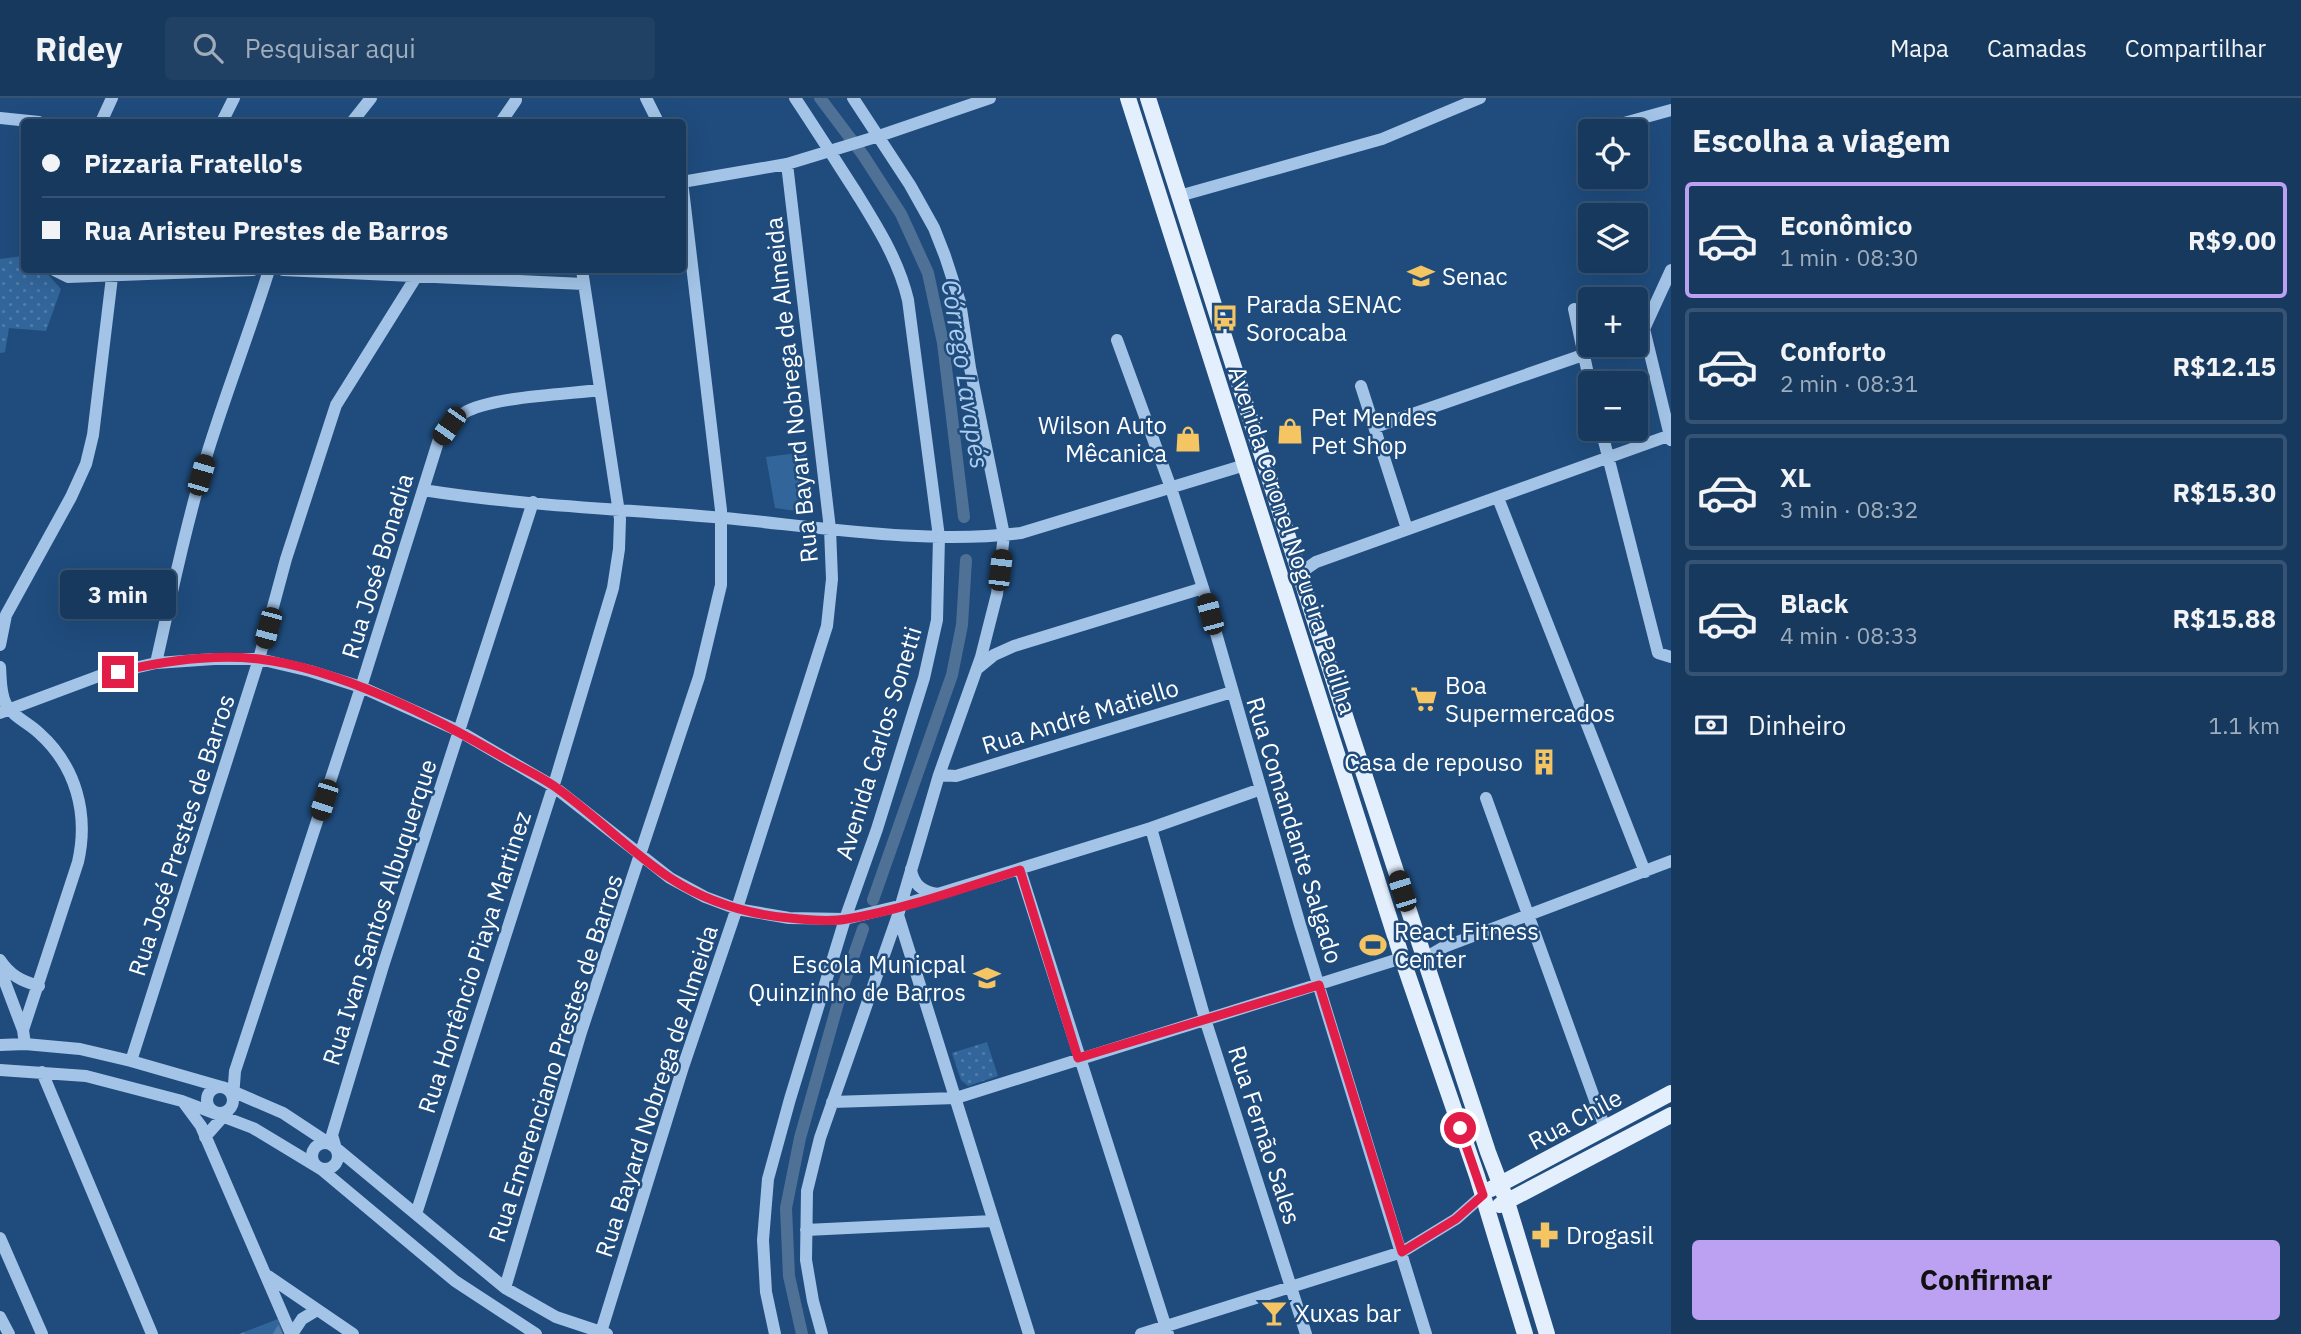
<!DOCTYPE html>
<html lang="pt">
<head>
<meta charset="utf-8">
<style>
	body { margin:0; font-family:"IBM Plex Sans",sans-serif; background:#204064; color:#f1f3f6; height:100vh; display:flex; flex-direction:column; font-size:26px; white-space:nowrap }
	* { box-sizing:border-box; margin:0 }
	p { font-size:23px; color:#9eacbc }
	.icon { flex:none; width:38px; height:38px; fill:none; stroke:currentColor; stroke-width:2; stroke-linecap:round; stroke-linejoin:round }
	.map { position:relative; flex:1; overflow:hidden }
	.drawer { display:flex; flex-direction:column; background:#17395e; width:630px }
	.drawer>* { flex:none }
	.guide { position:absolute; left:21px; top:21px; width:665px; height:154px; border-radius:7px; box-shadow:0 7px 28px #0002,0 0 0 2px #365373; display:grid; align-content:center; height:154px; padding:0 21px; background:#17395e }
	.controls { position:absolute; left:1578px; top:21px; display:grid; gap:14px }
	.controls a { display:grid; place-items:center; width:70px; height:70px; border-radius:7px; background:#17395e; box-shadow:0 7px 28px #0002,0 0 0 2px #365373; font-size:35px }
	.end { position:absolute; width:32px; height:32px; margin:-16px; border:9px solid #e11d48; background:#fff; box-shadow:0 0 0 4px #fff }
	.from { border-radius:50% }
	.bubble { position:absolute; height:49px; border-radius:7px; background:#17395e; box-shadow:0 7px 28px #0002,0 0 0 2px #365373; font-size:23px; font-weight:700; line-height:49px; text-align:center }
	.car { position:absolute; width:21px; height:42px; margin:-21px -10px; border-radius:9px; box-shadow:0 0 5px 2px #0007; background:linear-gradient(#222 24%,#8ab4d8 0 40%,#222 0 76%,#8ab4d8 0 86%,#222 0) }
	.guide b { display:flex; align-items:center; gap:24px; height:66px; font-size:26px }
	.guide b+b { border-top:2px solid #365373 }
	.guide i { width:18px; height:18px; background:#f1f3f6 }
	ul { padding:0; list-style:none }
	li { display:flex; align-items:center; gap:21px; height:116px; margin:0 14px 10px; padding:0 7px; border:4px solid #365373; border-radius:7px }
	li div { flex:1 }
	li b { display:block; font-size:26px }
	li em { font-style:normal; font-weight:700 }
	li.current { border-color:#bca0f2 }
	li>.icon { width:63px; height:63px; stroke-width:1.5 }
	h2 { padding:0 21px; font-size:32px; line-height:84px }
	.pay { display:flex; align-items:center; gap:18px; height:77px; padding:0 21px; font-size:26px }
	.pay p { margin-inline-start:auto }
	.button { display:flex; gap:14px; margin-top:auto; padding:14px 21px }
	.button a { flex:1; height:80px; border-radius:7px; background:#bca0f2; color:#111; font-size:28px; font-weight:700; line-height:80px; text-align:center }
	header { display:flex; align-items:center; gap:42px; box-sizing:border-box; height:98px; padding:0 35px; background:#17395e; border-bottom:2px solid #365373 }
	header strong { font-size:33px }
	nav { display:flex; gap:38px; margin-inline-start:auto; font-size:24px }
	.search { width:490px; height:63px; background:#204064; display:flex; align-items:center; gap:18px; box-sizing:border-box; padding:0 24px; border-radius:7px; color:#9eacbc; font-size:26px }
	main { display:flex; flex:1; min-height:0 }
	.map>svg:first-child { display:block }
	.green { fill:#32669b }
	.forest { fill:url(#forest-firs) }
	.park { fill:url(#park-dots) }
	.lines { fill:none; stroke-linecap:round; stroke-linejoin:round }
	.canal { stroke:#507196; stroke-width:12 }
	.minor { stroke:#a3c4e7; stroke-width:12 }
	.major { stroke:#e4effd; stroke-width:16 }
	.route { stroke:#e11d48; stroke-width:9 }
	.labels { text-anchor:middle; dominant-baseline:central; stroke-width:5; stroke-linejoin:round; paint-order:stroke }
	.poi-label { font-size:24px; fill:#fff; stroke:#1f4c7d; text-anchor:start }
	.street-label { font-size:24px; fill:#fff; stroke:#1f4c7d }
	.water-label { font-size:26px; font-style:italic; fill:#aeceef; stroke:#1f4c7d }
</style>
</head>
<body>
<header>
<strong>Ridey</strong>
<div class="search"><svg class="icon" aria-label="search" viewBox="0 0 24 24"><circle cx="10" cy="10" r="6"/><path d="M15 15l6 6"/></svg>Pesquisar aqui</div>
<nav><a>Mapa</a><a>Camadas</a><a>Compartilhar</a></nav>
</header>
<main>
<div class="map">
<svg width="1671" height="1236" viewBox="0 0 1671 1236">
	<defs>
		<pattern id="forest-firs" width="22" height="20" patternUnits="userSpaceOnUse" patternTransform="scale(1.75)"><rect width="22" height="20" fill="#32669b"/><path d="M5 1l3.5 6h-7zM16 11l3.5 6h-7z" fill="#517daa"/></pattern>
		<pattern id="park-dots" width="8" height="8" patternUnits="userSpaceOnUse" patternTransform="scale(1.75)"><rect width="8" height="8" fill="#32669b"/><path d="M2 2h.1M6 6h.1" fill="none" stroke="#517daa" stroke-width="1.8" stroke-linecap="round"/></pattern>
	</defs>
	<rect width="100%" height="100%" fill="#1f4c7d"/>
	<path class="green" d="M 806,354 L 813,407 L 804,414 L 775,410 L 766,359 Z"/>
	<path class="forest" d="M 278,1221 L 283,1236 L 239,1236 Z"/>
	<path class="park" d="M 24,158 L 24,172 L 44,172 L 61,191 L 46,233 L 9,230 L 5,254 L 0,255 L 0,161 Z
		M 987,944 L 998,978 L 968,988 L 961,982 L 952,955 Z"/>
	<g class="lines">
		<path class="canal" d="M 820,0 L 863,57 L 901,116 L 928,175 L 943,245 L 964,419
			M 873,802 L 952,577 L 962,527 L 966,462
			M 802,1236 L 789,1178 L 786,1110 L 800,1040 L 842,891 L 863,831"/>
		<path class="minor" d="M 646,0 L 658,24
			M 0,20 L 39,24
			M 101,24 L 112,0
			M 222,24 L 234,0
			M 352,24 L 371,0
			M 501,24 L 516,2
			M 1606,30 L 1671,12
			M 682,84 L 787,66 L 879,38 L 990,0
			M 1179,98 L 1382,41 L 1480,0
			M 54,172 L 68,179 L 253,172
			M 283,172 L 584,186
			M 1671,172 L 1644,231 L 1671,342
			M 1574,211 L 1591,290
			M 1117,242 L 1171,390 L 1203,490 L 1300,827 L 1426,1236
			M 1361,288 L 1407,431
			M 1375,329 L 1583,257
			M 1601,331 L 1658,555 L 1671,559
			M 423,392 C 523,408 624,411 725,420 C 819,429 928,447 1021,435 L 1245,367
			M 1498,400 L 1645,774
			M 1297,477 L 1316,464 L 1671,337
			M 0,547 L 6,517 L 71,399 L 86,366 L 93,337 L 112,179
			M 156,565 C 172,494 187,423 208,353 C 227,292 250,233 269,172
			M 0,569 C 1,581 0,595 6,606 C 13,619 29,625 39,635 C 76,668 89,716 78,764 L 23,932 L 25,946
			M 978,570 L 994,557 L 1014,548 L 1203,490
			M 0,615 L 99,578 L 156,565 L 214,561 L 259,561 L 310,573 L 361,589 L 459,633 L 553,688 L 670,780 L 705,799 L 737,811 L 789,820 L 845,821 L 899,808 L 1151,730 L 1261,691
			M 939,677 L 956,678 L 1232,594
			M 1486,700 L 1605,1030
			M 1151,730 L 1205,921 L 1306,1236
			M 911,771 C 913,787 923,794 938,796
			M 1020,772 L 1168,1236
			M 898,817 L 1029,1236
			M 0,862 C 10,877 21,883 39,888
			M 1426,867 L 1432,856 L 1444,849 L 1671,763
			M 0,871 L 23,932
			M 0,947 L 25,946 L 80,951 L 131,963 L 225,990 L 283,1015 L 336,1050 L 505,1190 L 556,1219 L 607,1236
			M 131,963 L 259,561 L 286,461 L 336,307 L 416,179
			M 0,972 L 86,978 L 182,1003 L 253,1030 L 321,1071 L 455,1183 L 536,1236
			M 42,974 L 152,1236
			M207 1002a13 13 0 1 1 26 0a13 13 0 1 1-26 0Z
			M 233,1000 L 235,973 L 363,583 L 438,344 C 446,333 453,322 464,315 C 488,299 568,296 600,292
			M 832,1004 L 956,1000 L 1402,860
			M 184,1005 L 201,1028 L 291,1236
			M 205,1039 L 228,1013
			M312 1058a13 13 0 1 1 26 0a13 13 0 1 1-26 0Z
			M 336,1051 L 332,1037 L 383,868 L 533,404
			M 416,1116 L 556,680 L 613,490 L 619,451 L 620,421 L 582,172
			M 806,1132 L 993,1123
			M 0,1140 L 42,1236
			M 268,1178 L 353,1236
			M 505,1190 L 581,934 L 699,579 L 721,487 L 721,412 L 682,83
			M 0,1219 L 9,1236
			M 601,1234 L 683,969 L 739,804 L 827,528 L 832,481 L 830,431 L 787,66
			M 292,1236 L 302,1221 L 317,1212
			M 775,1236 L 766,1194 L 763,1142 L 768,1081 L 790,1001 L 845,821 L 877,731 L 924,580 L 937,522 L 939,439 L 908,202 C 898,160 876,127 854,91 C 834,60 815,30 795,0
			M 822,1236 L 813,1203 L 806,1162 L 807,1093 L 820,1040 L 898,817 L 939,677 L 981,559 L 997,496 L 1004,437 L 970,270 L 960,204 L 945,158 L 934,130 L 910,87 L 853,0
			M 1141,1236 L 1402,1154 L 1456,1121 L 1483,1097"/>
		<path class="major" d="M 1128,0 L 1402,860 L 1477,1078 L 1525,1236
			M 1148,0 L 1348,627 L 1488,1054 L 1507,1104 L 1547,1236
			M 1491,1091 L 1671,995
			M 1500,1107 L 1671,1017"/>
	</g>
	<g class="lines">
		<path class="route" d="M 118,574 C 163,563 213,556 259,561 C 337,570 436,620 503,659 C 520,669 538,677 554,688 C 594,716 629,753 670,780 C 705,803 747,816 789,820 C 807,822 830,824 847,821 C 903,812 966,789 1020,772 L 1078,960 L 1319,887 L 1402,1154 L 1456,1121 L 1483,1097 L 1460,1030"/>
	</g>
	<defs>
		<g id="school-bare" transform="scale(2.1)"><path d="M0-5L7-2L0 1L-7-2ZM-4 1L0 2.5L4 1V4Q0 6-4 4Z" fill="#f5c563" stroke="#1f4c7d" stroke-width="2.5" paint-order="stroke"/></g>
		<g id="bus-bare" transform="scale(2.1)"><path d="M-5-6H5V4H4V6H2V4H-2V6H-4V4H-5ZM-3.5-4V0h7V-4ZM-3.5 1.2v1.5H-2V1.2ZM2 1.2v1.5H3.5V1.2Z" fill="#f5c563" stroke="#1f4c7d" stroke-width="2.5" paint-order="stroke"/></g>
		<g id="shop-bare" transform="scale(2.1)"><path d="M-5-2.5h2.3a2.7 3.5 0 0 1 5.4 0H5L5.5 6h-11ZM-1.5-2.5h3a1.5 2.3 0 0 0-3 0Z" fill="#f5c563" stroke="#1f4c7d" stroke-width="2.5" paint-order="stroke"/></g>
		<g id="supermarket-bare" transform="scale(2.1)"><path d="M-6-5.5h2.5l.6 2H6L4.5 2H-2.5L-4.4-4H-6ZM-1.5 3.2a1.3 1.3 0 1 0 .1 0ZM3 3.2a1.3 1.3 0 1 0 .1 0Z" fill="#f5c563" stroke="#1f4c7d" stroke-width="2.5" paint-order="stroke"/></g>
		<g id="building-bare" transform="scale(2.1)"><path d="M-4-6H4V6H1V3H-1V6H-4ZM-2.5-4.3h1.7v1.8h-1.7ZM.8-4.3h1.7v1.8H.8ZM-2.5-1h1.7V.8h-1.7ZM.8-1h1.7V.8H.8Z" fill="#f5c563" stroke="#1f4c7d" stroke-width="2.5" paint-order="stroke"/></g>
		<g id="stadium-bare" transform="scale(2.1)"><path d="M0-5a6.5 5 0 1 0 0 10a6.5 5 0 1 0 0-10ZM-3.5-1.8h7v3.6h-7Z" fill="#f5c563" stroke="#1f4c7d" stroke-width="2.5" paint-order="stroke"/></g>
		<g id="pharmacy-bare" transform="scale(2.1)"><path d="M-2-6h4v4h4v4h-4v4h-4v-4h-4v-4h4Z" fill="#f5c563" stroke="#1f4c7d" stroke-width="2.5" paint-order="stroke"/></g>
		<g id="bar-bare" transform="scale(2.1)"><path d="M-6-5H6L.8 .8V4.5H3.5V6h-7V4.5H-.8V.8Z" fill="#f5c563" stroke="#1f4c7d" stroke-width="2.5" paint-order="stroke"/></g>
	</defs>
	<g fill-rule="evenodd">
		<use href="#school-bare" x="1421" y="178"/>
		<use href="#bus-bare" x="1225" y="220"/>
		<use href="#shop-bare" x="1290" y="333"/>
		<use href="#shop-bare" x="1188" y="341"/>
		<use href="#supermarket-bare" x="1424" y="601"/>
		<use href="#building-bare" x="1544" y="664"/>
		<use href="#stadium-bare" x="1373" y="847"/>
		<use href="#school-bare" x="987" y="880"/>
		<use href="#pharmacy-bare" x="1545" y="1137"/>
		<use href="#bar-bare" x="1274" y="1215"/>
	</g>
	<g class="labels">
		<g class="poi-label">
			<text x="1442" y="178">Senac</text>
			<text x="1246" y="206">Parada SENAC<tspan x="1246" dy="28">Sorocaba</tspan></text>
			<text x="1311" y="319">Pet Mendes<tspan x="1311" dy="28">Pet Shop</tspan></text>
			<text x="1167" y="327" text-anchor="end">Wilson Auto<tspan x="1167" dy="28">Mêcanica</tspan></text>
			<text x="1445" y="587">Boa<tspan x="1445" dy="28">Supermercados</tspan></text>
			<text x="1523" y="664" text-anchor="end">Casa de repouso</text>
			<text x="1394" y="833">React Fitness<tspan x="1394" dy="28">Center</tspan></text>
			<text x="966" y="866" text-anchor="end">Escola Municpal<tspan x="966" dy="28">Quinzinho de Barros</tspan></text>
			<text x="1566" y="1137">Drogasil</text>
			<text x="1295" y="1215">Xuxas bar</text>
		</g>
		<g class="street-label">
			<text transform="translate(791 292) rotate(-96)">Rua Bayard Nobrega de Almeida</text>
			<text transform="translate(1293 442) rotate(72)">Avenida Coronel Nogueira Padilha</text>
			<text transform="translate(377 468) rotate(-73)">Rua José Bonadia</text>
			<text transform="translate(1080 618) rotate(-17)">Rua André Matiello</text>
			<text transform="translate(878 645) rotate(-73)">Avenida Carlos Sonetti</text>
			<text transform="translate(1295 732) rotate(73)">Rua Comandante Salgado</text>
			<text transform="translate(181 737) rotate(-72)">Rua José Prestes de Barros</text>
			<text transform="translate(379 814) rotate(-72)">Rua Ivan Santos Albuquerque</text>
			<text transform="translate(474 864) rotate(-72)">Rua Hortêncio Piaya Martinez</text>
			<text transform="translate(555 960) rotate(-72)">Rua Emerenciano Prestes de Barros</text>
			<text transform="translate(656 993) rotate(-72)">Rua Bayard Nobrega de Almeida</text>
			<text transform="translate(1575 1021) rotate(-28)">Rua Chile</text>
			<text transform="translate(1265 1037) rotate(72)">Rua Fernão Sales</text>
		</g>
		<g class="water-label">
			<text transform="translate(966 276) rotate(81)">Córrego Lavapés</text>
		</g>
	</g>
</svg>
<div class="controls">
<a><svg class="icon" aria-label="locate" viewBox="0 0 24 24"><circle cx="12" cy="12" r="6"/><path d="M12 2v4M12 18v4M2 12h4M18 12h4"/></svg></a>
<a><svg class="icon" aria-label="layers" viewBox="0 0 24 24"><path d="M12 4l9 5-9 5-9-5zM3 14l9 5 9-5"/></svg></a>
<a>+</a>
<a>−</a>
</div>
<i class="end from" style="left:1460px;top:1030px"></i>
<i class="end" style="left:118px;top:574px"></i>
<div class="bubble" style="left:60px;top:472px;width:116px">3 min</div>
<i class="car" style="left:449px;top:328px;rotate:215deg"></i>
<i class="car" style="left:201px;top:377px;rotate:16deg"></i>
<i class="car" style="left:1000px;top:472px;rotate:7deg"></i>
<i class="car" style="left:1210px;top:516px;rotate:345deg"></i>
<i class="car" style="left:268px;top:530px;rotate:195deg"></i>
<i class="car" style="left:324px;top:702px;rotate:198deg"></i>
<i class="car" style="left:1402px;top:793px;rotate:342deg"></i>
<div class="guide">
<b><i class="from"></i>Pizzaria Fratello's</b>
<b><i></i>Rua Aristeu Prestes de Barros</b>
</div>
</div>
<section class="drawer">
<h2>Escolha a viagem</h2>
<ul>
<li class="current"><svg class="icon" aria-label="car" viewBox="0 0 24 24"><path d="M5 17H2v-5l4-1 3-4h7l3 4 3 1v5h-3M9 17h6M6 11h13"/><circle cx="7" cy="17" r="2"/><circle cx="17" cy="17" r="2"/></svg><div><b>Econômico</b><p>1 min · 08:30</p></div><em>R$9.00</em></li>
<li><svg class="icon" aria-label="car" viewBox="0 0 24 24"><path d="M5 17H2v-5l4-1 3-4h7l3 4 3 1v5h-3M9 17h6M6 11h13"/><circle cx="7" cy="17" r="2"/><circle cx="17" cy="17" r="2"/></svg><div><b>Conforto</b><p>2 min · 08:31</p></div><em>R$12.15</em></li>
<li><svg class="icon" aria-label="car" viewBox="0 0 24 24"><path d="M5 17H2v-5l4-1 3-4h7l3 4 3 1v5h-3M9 17h6M6 11h13"/><circle cx="7" cy="17" r="2"/><circle cx="17" cy="17" r="2"/></svg><div><b>XL</b><p>3 min · 08:32</p></div><em>R$15.30</em></li>
<li><svg class="icon" aria-label="car" viewBox="0 0 24 24"><path d="M5 17H2v-5l4-1 3-4h7l3 4 3 1v5h-3M9 17h6M6 11h13"/><circle cx="7" cy="17" r="2"/><circle cx="17" cy="17" r="2"/></svg><div><b>Black</b><p>4 min · 08:33</p></div><em>R$15.88</em></li>
</ul>
<div class="pay"><svg class="icon" aria-label="cash" viewBox="0 0 24 24"><path d="M3 7h18v10H3z"/><circle cx="12" cy="12" r="2"/></svg>Dinheiro<p>1.1 km</p></div>
<div class="button"><a>Confirmar</a></div>
</section>
</main>
</body>
</html>
